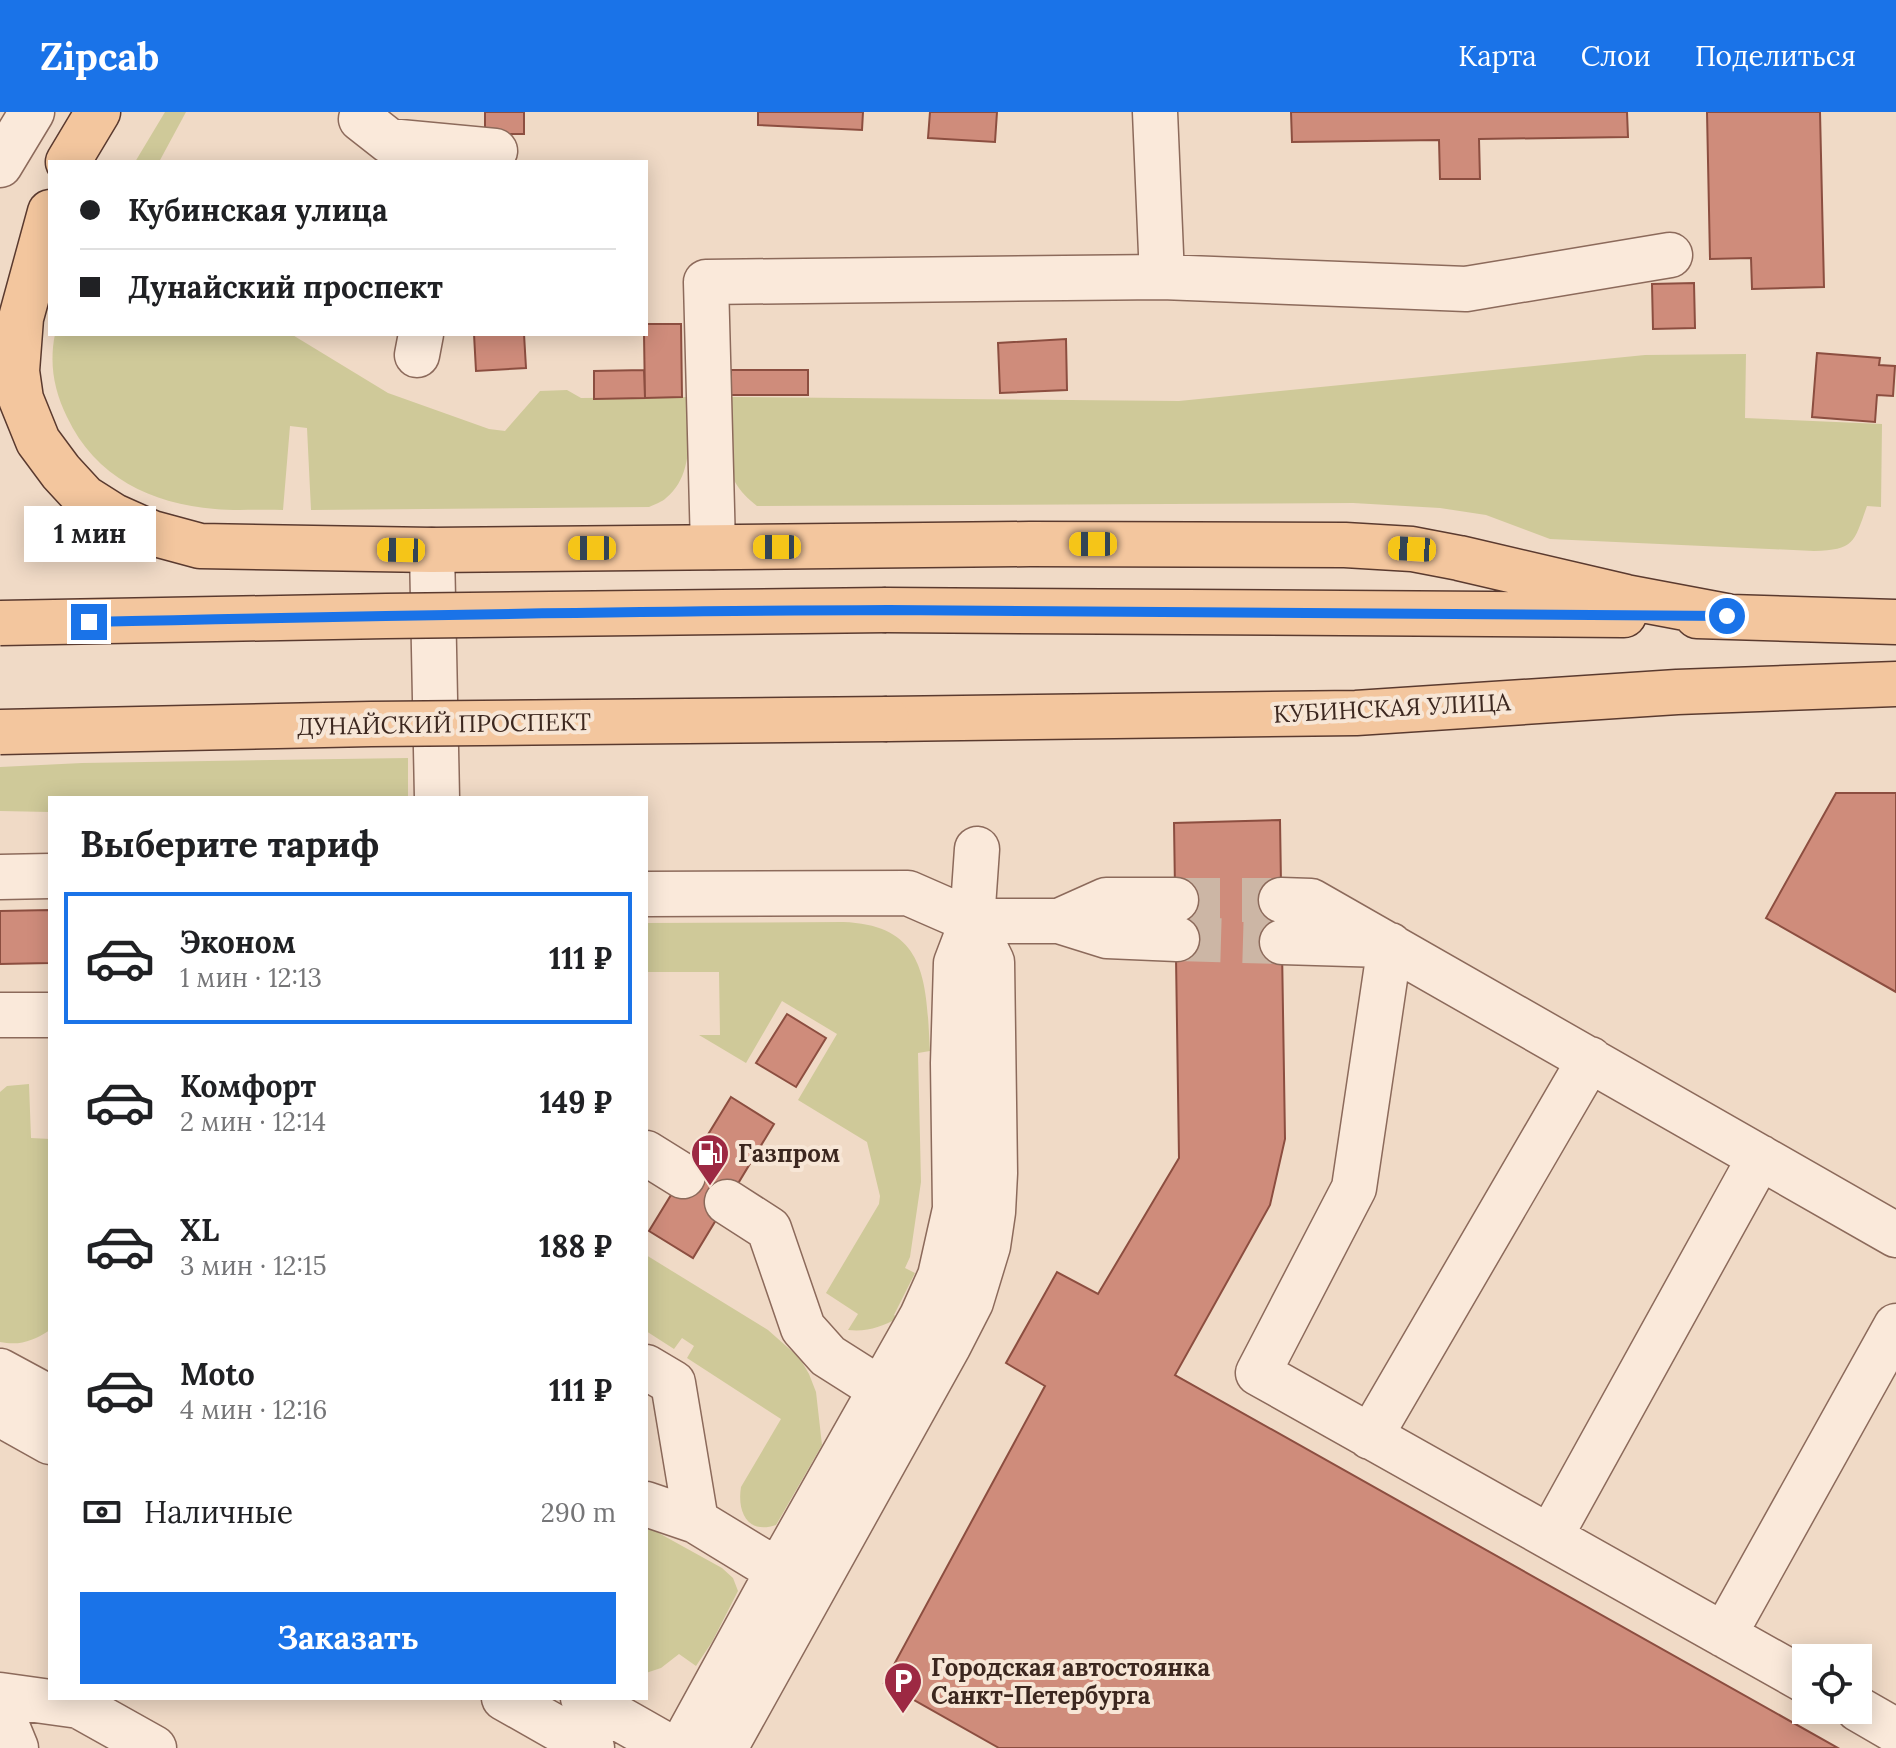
<!DOCTYPE html>
<html lang="ru">
<head>
<meta charset="utf-8">
<style>
	body { margin:0; font-family:Lora,serif; background:#f6f6f6; color:#202124; height:100vh; display:flex; flex-direction:column; font-size:30px; white-space:nowrap }
	* { box-sizing:border-box; margin:0 }
	p { font-size:26px; color:#757577 }
	.icon { flex:none; width:44px; height:44px; fill:none; stroke:currentColor; stroke-width:2; stroke-linecap:round; stroke-linejoin:round }
	.map { position:relative; flex:1; overflow:hidden }
	.panel { position:absolute; left:48px; top:684px; width:600px; height:904px; display:flex; flex-direction:column; background:#fff; border-radius:0px; box-shadow:0 4px 20px #0003 }
	.panel>* { flex:none }
	.banner { position:absolute; left:48px; top:48px; width:600px; height:176px; border-radius:0px; box-shadow:0 4px 20px #0003; display:grid; align-content:center; height:176px; padding:0 32px; background:#fff }
	.fabs { position:absolute; left:1792px; top:1532px; display:grid; gap:16px }
	.fabs a { display:grid; place-items:center; width:80px; height:80px; border-radius:0px; background:#fff; box-shadow:0 4px 20px #0003; font-size:40px }
	.end { position:absolute; width:36px; height:36px; margin:-18px; border:10px solid #1a73e8; background:#fff; box-shadow:0 0 0 4px #fff }
	.from { border-radius:50% }
	.bubble { position:absolute; height:56px; border-radius:0px; background:#fff; box-shadow:0 4px 20px #0003; font-size:26px; font-weight:800; line-height:56px; text-align:center }
	.car { position:absolute; width:24px; height:48px; margin:-24px -12px; border-radius:10px; box-shadow:0 0 6px 2px #0007; background:linear-gradient(#f5c518 24%,#345 0 40%,#f5c518 0 76%,#345 0 86%,#f5c518 0) }
	.banner b { display:flex; align-items:center; gap:28px; height:76px; font-size:30px }
	.banner b+b { border-top:2px solid #e0e0e0 }
	.banner i { width:20px; height:20px; background:#202124 }
	ul { padding:0; list-style:none }
	li { display:flex; align-items:center; gap:24px; height:132px; margin:0 16px 12px; padding:0 16px; border:4px solid transparent; border-radius:0px }
	li div { flex:1 }
	li b { display:block; font-size:30px }
	li em { font-style:normal; font-weight:800 }
	li.active { border-color:#1a73e8 }
	li>.icon { width:72px; height:72px; stroke-width:1.5 }
	h2 { padding:0 32px; font-size:36px; line-height:96px }
	.pay { display:flex; align-items:center; gap:20px; height:88px; padding:0 32px; font-size:30px }
	.pay p { margin-inline-start:auto }
	.action { display:flex; gap:16px; margin-top:auto; padding:16px 32px }
	.action a { flex:1; height:92px; border-radius:0px; background:#1a73e8; color:#fff; font-size:32px; font-weight:800; line-height:92px; text-align:center }
	header { display:flex; align-items:center; gap:48px; box-sizing:border-box; height:112px; padding:0 40px; background:#1a73e8; color:#fff }
	header strong { font-size:38px }
	nav { display:flex; gap:44px; margin-inline-start:auto; font-size:28px }
	.map>svg:first-child { display:block }
	.green { fill:#cfc999 }
	.building { fill:#cf8c7b; stroke:#8c4e40; stroke-width:2 }
	.lines { fill:none; stroke-linecap:round; stroke-linejoin:round }
	.minor-tunnel { stroke:#ccb6a5; stroke-width:44; stroke-dasharray:44 22; stroke-linecap:butt }
	.minor-casing { stroke:#8c6a5b; stroke-width:47 }
	.major-casing { stroke:#5a3a2f; stroke-width:47 }
	.minor { stroke:#fae9da; stroke-width:44 }
	.major { stroke:#f3c69e; stroke-width:44 }
	.major-bridge-casing { stroke:#5a3a2f; stroke-width:47; stroke-linecap:butt }
	.major-bridge { stroke:#f3c69e; stroke-width:44 }
	.route { stroke:#1a73e8; stroke-width:10 }
	.labels { text-anchor:middle; dominant-baseline:central; stroke-width:8; stroke-linejoin:round; paint-order:stroke }
	.street-label { font-size:24px; fill:#3c271f; stroke:#f7e6d6 }
	.poi-label { font-size:24px; font-weight:bold; fill:#3c271f; stroke:#f7e6d6; text-anchor:start }
</style>
</head>
<body>
<header>
<strong>Zipcab</strong>
<nav><a>Карта</a><a>Слои</a><a>Поделиться</a></nav>
</header>
<div class="map">
<svg width="1896" height="1636" viewBox="0 0 1896 1636">
	<rect width="100%" height="100%" fill="#f0dac6"/>
	<path class="green" d="M 165,0 L 186,0 L 159,50 L 135,50 Z
		M 55,222 L 291,222 L 388,281 L 489,317 L 505,319 L 540,279 L 567,278 L 581,286 L 689,285 C 688,319 695,363 666,386 C 662,390 655,392 649,395 L 311,398 L 307,316 L 290,314 L 283,398 C 260,397 237,399 215,397 C 152,392 95,365 67,305 C 54,278 49,252 55,222 Z
		M 1746,242 L 1745,306 L 1882,312 L 1881,395 L 1867,394 C 1854,430 1855,438 1814,439 L 1550,427 L 1486,403 L 1440,396 L 1353,391 L 757,394 C 748,387 740,379 735,370 C 726,353 730,305 730,285 L 1179,289 L 1645,243 Z
		M 408,646 L 408,686 L 50,686 L 50,700 L 0,699 L 0,655 L 82,651 Z
		M 843,810 C 928,813 926,871 930,939 L 918,941 L 921,1070 L 910,1145 L 905,1156 L 915,1161 L 894,1203 L 898,1206 C 881,1215 868,1220 848,1218 L 858,1202 L 826,1181 L 879,1092 L 880,1084 L 867,1030 L 798,988 L 837,922 L 782,889 L 746,951 L 699,923 L 720,923 L 719,860 L 646,860 L 646,811 Z
		M 29,972 L 31,1026 L 50,1027 L 50,1218 C 33,1229 20,1234 0,1230 L 0,980 L 7,974 Z
		M 646,1143 L 768,1218 L 794,1241 L 802,1250 L 809,1262 L 816,1280 L 822,1333 L 776,1413 C 747,1423 737,1399 741,1375 L 781,1307 L 687,1246 L 694,1234 L 682,1226 L 674,1237 L 646,1219 Z
		M 646,1414 L 722,1456 L 733,1466 L 738,1479 L 712,1530 L 696,1554 L 679,1542 L 661,1556 L 646,1561 Z"/>
	<path class="building" d="M 485,0 L 524,0 L 524,22 L 485,22 Z
		M 758,0 L 863,0 L 862,18 L 758,13 Z
		M 930,0 L 997,0 L 995,30 L 928,26 Z
		M 1291,0 L 1627,0 L 1628,25 L 1479,27 L 1480,67 L 1440,67 L 1439,28 L 1292,30 Z
		M 1707,0 L 1820,0 L 1824,175 L 1752,177 L 1751,146 L 1710,147 Z
		M 1694,171 L 1695,216 L 1653,217 L 1652,172 Z
		M 646,212 L 681,212 L 682,285 L 645,286 L 644,222 L 646,222 Z
		M 474,222 L 524,222 L 526,256 L 476,259 Z
		M 1066,227 L 1067,278 L 1000,281 L 998,231 Z
		M 1817,241 L 1880,246 L 1879,253 L 1895,254 L 1893,284 L 1877,283 L 1875,310 L 1812,305 Z
		M 644,258 L 645,286 L 594,287 L 594,259 Z
		M 731,258 L 808,258 L 808,283 L 731,283 Z
		M 1836,681 L 1896,681 L 1896,880 L 1766,806 Z
		M 1280,708 L 1285,1027 L 1270,1093 L 1175,1263 L 1838,1636 L 999,1636 L 884,1571 L 1045,1274 L 1006,1251 L 1057,1160 L 1098,1182 L 1179,1046 L 1174,711 Z
		M 50,798 L 50,851 L 0,852 L 0,799 Z
		M 787,902 L 826,926 L 796,975 L 756,951 Z
		M 731,985 L 774,1012 L 693,1146 L 649,1119 Z"/>
	<g class="lines">
		<path class="minor-tunnel" d="M 1176,788 L 1281,788
			M 1177,827 L 1282,830"/>
		<g class="minor-casing">
			<path id="minor" d="M 364,0 L 361,7 L 389,29 L 495,39
				M 1155,0 L 1162,165
				M 0,53 L 32,0
				M 417,243 L 421,222
				M 713,435 L 706,170 L 1162,165 L 1466,177 L 1670,143
				M 432,438 L 437,686
				M 0,765 L 50,764
				M 646,782 L 908,781 L 972,809 L 1059,809 L 1107,824 L 1177,827
				M 1281,788 L 1311,789 L 1896,1123
				M 1059,809 L 1106,788 L 1176,788
				M 1282,830 L 1384,833
				M 1390,833 L 1354,1076 L 1258,1261 L 1806,1569
				M 0,903 L 50,903
				M 646,1041 L 683,1064
				M 727,1090 L 769,1117 L 803,1216 L 828,1244 L 880,1277
				M 646,1255 L 673,1271 L 696,1409 L 646,1392
				M 0,1259 L 50,1286
				M 0,1302 L 50,1330
				M 1370,1325 L 1590,947
				M 696,1409 L 778,1459
				M 1550,1425 L 1760,1045
				M 1724,1523 L 1896,1214
				M 0,1583 L 79,1594 L 154,1636
				M 504,1586 L 592,1636
				M 583,1586 L 671,1636
				M 0,1597 L 16,1636
				M 1858,1597 L 1896,1619
				M 681,1636 L 778,1459 L 922,1204 L 940,1164 L 955,1097 L 953,951 L 956,851 L 972,809 L 977,737
				M 725,1636 L 949,1233 L 971,1190 L 988,1134 L 993,1100 L 995,1061 L 992,850 L 972,809"/>
		</g>
		<g class="major-casing">
			<path id="major" d="M 68,50 L 98,0
				M 50,100 L 21,206 L 17,259 L 21,287 L 38,329 L 61,360 L 84,385 L 114,404 L 152,421 L 200,434 L 432,438 L 1030,432 L 1345,433 L 1412,437 L 1459,446 L 1626,485 L 1727,504
				M 886,498 L 1624,503
				M 1697,504 L 1896,510
				M 887,607 L 1356,601 L 1677,580 L 1896,572"/>
		</g>
		<use href="#minor" class="minor"/>
		<use href="#major" class="major"/>
		<g class="major-bridge-casing">
			<path id="major-bridge" d="M 0,511 L 386,504 L 886,498
				M 0,620 L 371,612 L 887,607"/>
		</g>
		<use href="#major-bridge" class="major-bridge"/>
	</g>
	<g class="lines">
		<path class="route" d="M 89,510 C 355,504 622,499 888,498 C 1168,498 1448,501 1727,504"/>
	</g>
	<defs>
		<g id="fuel-pin" transform="scale(2)"><path d="M0 17L-7.5 6A9.5 9.5 0 1 1 7.5 6Z" fill="#9d2943" stroke="#f7e6d6"/><path d="M-5.5-6h7V0h2V4h1.3V-2.5L3-4.5l.8-.8L6-3V5H2.5V1h-1V6h-7ZM-4.2-4.7v3.2H.2V-4.7Z" fill="#fff"/></g>
		<g id="parking-pin" transform="scale(2)"><path d="M0 17L-7.5 6A9.5 9.5 0 1 1 7.5 6Z" fill="#9d2943" stroke="#f7e6d6"/><path d="M-3.5-5.5H1a3.5 3.5 0 0 1 0 7H-1V5.5H-3.5ZM-1-3.4V-.6H.8a1.4 1.4 0 0 0 0-2.8Z" fill="#fff"/></g>
	</defs>
	<g fill-rule="evenodd">
		<use href="#fuel-pin" x="710" y="1041"/>
		<use href="#parking-pin" x="903" y="1569"/>
	</g>
	<g class="labels">
		<g class="street-label">
			<text transform="translate(1392 596) rotate(-3)">КУБИНСКАЯ УЛИЦА</text>
			<text transform="translate(444 612) rotate(-1)">ДУНАЙСКИЙ ПРОСПЕКТ</text>
		</g>
		<g class="poi-label">
			<text x="738" y="1041">Газпром</text>
			<text x="931" y="1555">Городская автостоянка<tspan x="931" dy="28">Санкт-Петербурга</tspan></text>
		</g>
	</g>
</svg>
<div class="fabs">
<a><svg class="icon" aria-label="locate" viewBox="0 0 24 24"><circle cx="12" cy="12" r="6"/><path d="M12 2v4M12 18v4M2 12h4M18 12h4"/></svg></a>
</div>
<i class="end from" style="left:1727px;top:504px"></i>
<i class="end" style="left:89px;top:510px"></i>
<div class="bubble" style="left:24px;top:394px;width:132px">1 мин</div>
<i class="car" style="left:1093px;top:432px;rotate:270deg"></i>
<i class="car" style="left:777px;top:435px;rotate:270deg"></i>
<i class="car" style="left:592px;top:436px;rotate:270deg"></i>
<i class="car" style="left:1412px;top:437px;rotate:273deg"></i>
<i class="car" style="left:401px;top:438px;rotate:271deg"></i>
<div class="banner">
<b><i class="from"></i>Кубинская улица</b>
<b><i></i>Дунайский проспект</b>
</div>
<section class="panel">
<h2>Выберите тариф</h2>
<ul>
<li class="active"><svg class="icon" aria-label="car" viewBox="0 0 24 24"><path d="M5 17H2v-5l4-1 3-4h7l3 4 3 1v5h-3M9 17h6M6 11h13"/><circle cx="7" cy="17" r="2"/><circle cx="17" cy="17" r="2"/></svg><div><b>Эконом</b><p>1 мин · 12:13</p></div><em>111 ₽</em></li>
<li><svg class="icon" aria-label="car" viewBox="0 0 24 24"><path d="M5 17H2v-5l4-1 3-4h7l3 4 3 1v5h-3M9 17h6M6 11h13"/><circle cx="7" cy="17" r="2"/><circle cx="17" cy="17" r="2"/></svg><div><b>Комфорт</b><p>2 мин · 12:14</p></div><em>149 ₽</em></li>
<li><svg class="icon" aria-label="car" viewBox="0 0 24 24"><path d="M5 17H2v-5l4-1 3-4h7l3 4 3 1v5h-3M9 17h6M6 11h13"/><circle cx="7" cy="17" r="2"/><circle cx="17" cy="17" r="2"/></svg><div><b>XL</b><p>3 мин · 12:15</p></div><em>188 ₽</em></li>
<li><svg class="icon" aria-label="car" viewBox="0 0 24 24"><path d="M5 17H2v-5l4-1 3-4h7l3 4 3 1v5h-3M9 17h6M6 11h13"/><circle cx="7" cy="17" r="2"/><circle cx="17" cy="17" r="2"/></svg><div><b>Moto</b><p>4 мин · 12:16</p></div><em>111 ₽</em></li>
</ul>
<div class="pay"><svg class="icon" aria-label="cash" viewBox="0 0 24 24"><path d="M3 7h18v10H3z"/><circle cx="12" cy="12" r="2"/></svg>Наличные<p>290 m</p></div>
<div class="action"><a>Заказать</a></div>
</section>
</div>
</body>
</html>
